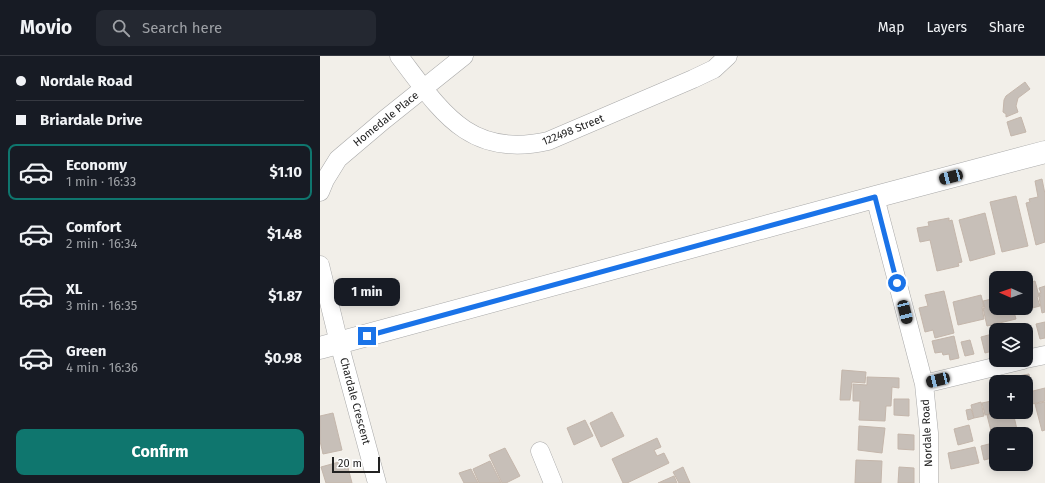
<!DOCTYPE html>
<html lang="en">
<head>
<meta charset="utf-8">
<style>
	body { margin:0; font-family:"Fira Sans",sans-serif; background:#242831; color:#f1f3f6; height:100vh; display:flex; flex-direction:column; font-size:15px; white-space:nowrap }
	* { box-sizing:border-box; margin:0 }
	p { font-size:13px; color:#9ea1a6 }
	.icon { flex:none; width:22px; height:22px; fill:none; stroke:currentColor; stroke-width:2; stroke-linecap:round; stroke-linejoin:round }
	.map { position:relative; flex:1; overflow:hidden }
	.drawer { display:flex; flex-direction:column; background:#171b24; width:320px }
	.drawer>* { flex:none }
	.banner { display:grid; align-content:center; height:88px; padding:0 16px; background:#171b24 }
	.needle { width:26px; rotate:272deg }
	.fabs { position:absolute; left:669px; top:215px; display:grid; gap:8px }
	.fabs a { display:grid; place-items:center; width:44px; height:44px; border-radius:8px; background:#171b24; box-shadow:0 2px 10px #0003; font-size:20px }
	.scale { position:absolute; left:12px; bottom:10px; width:48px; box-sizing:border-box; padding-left:4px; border:2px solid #222; border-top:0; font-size:11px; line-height:14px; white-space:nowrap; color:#222; -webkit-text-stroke:3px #fff; paint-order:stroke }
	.end { position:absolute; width:18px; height:18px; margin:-9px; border:5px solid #1a73e8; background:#fff; box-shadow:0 0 0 2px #fff }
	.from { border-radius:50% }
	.bubble { position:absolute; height:28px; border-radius:8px; background:#171b24; box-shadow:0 2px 10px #0003; font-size:13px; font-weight:700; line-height:28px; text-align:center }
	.car { position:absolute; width:12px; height:24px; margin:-12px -6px; border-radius:5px; box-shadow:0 0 3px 1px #0007; background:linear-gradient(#222 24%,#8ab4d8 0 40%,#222 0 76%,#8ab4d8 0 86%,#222 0) }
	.banner b { display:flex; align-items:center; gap:14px; height:38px; font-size:15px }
	.banner b+b { border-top:1px solid #363941 }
	.banner i { width:10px; height:10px; background:#f1f3f6 }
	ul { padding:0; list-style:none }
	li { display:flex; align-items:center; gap:12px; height:56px; margin:0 8px 6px; padding:0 8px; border:2px solid transparent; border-radius:8px }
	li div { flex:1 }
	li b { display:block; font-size:15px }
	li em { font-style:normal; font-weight:700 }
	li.selected { border-color:#0f766e }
	li>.icon { width:36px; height:36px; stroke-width:1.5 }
	.action { display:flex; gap:8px; margin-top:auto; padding:8px 16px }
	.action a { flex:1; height:46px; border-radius:8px; background:#0f766e; color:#fff; font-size:16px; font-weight:700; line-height:46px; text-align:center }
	header { display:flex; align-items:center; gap:24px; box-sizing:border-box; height:56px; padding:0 20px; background:#171b24; border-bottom:1px solid #363941 }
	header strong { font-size:19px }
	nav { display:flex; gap:22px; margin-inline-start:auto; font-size:14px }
	.search { width:280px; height:36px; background:#242831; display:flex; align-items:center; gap:10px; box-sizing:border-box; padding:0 14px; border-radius:8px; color:#9ea1a6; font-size:15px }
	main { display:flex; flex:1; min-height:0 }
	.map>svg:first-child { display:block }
	.building { fill:#c7bfb8; stroke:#c4b6ab }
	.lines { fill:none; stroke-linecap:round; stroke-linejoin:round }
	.minor-casing { stroke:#a9a9a9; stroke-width:19 }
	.tertiary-casing { stroke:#a9a9a9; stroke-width:23 }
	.minor { stroke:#fff; stroke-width:18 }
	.tertiary { stroke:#fff; stroke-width:22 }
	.route { stroke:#1a73e8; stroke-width:5 }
	.labels { text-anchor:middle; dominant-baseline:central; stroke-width:3.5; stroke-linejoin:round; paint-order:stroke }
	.street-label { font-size:11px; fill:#222; stroke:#fff }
</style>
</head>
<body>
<header>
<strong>Movio</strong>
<div class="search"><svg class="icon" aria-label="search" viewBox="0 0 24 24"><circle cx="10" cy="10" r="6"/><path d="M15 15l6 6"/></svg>Search here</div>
<nav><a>Map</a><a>Layers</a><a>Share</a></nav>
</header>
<main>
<section class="drawer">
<div class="banner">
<b><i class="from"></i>Nordale Road</b>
<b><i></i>Briardale Drive</b>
</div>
<ul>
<li class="selected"><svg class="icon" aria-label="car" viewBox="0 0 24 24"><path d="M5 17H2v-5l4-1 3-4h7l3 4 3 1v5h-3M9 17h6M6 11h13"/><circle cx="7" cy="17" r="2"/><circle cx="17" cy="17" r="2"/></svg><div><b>Economy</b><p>1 min · 16:33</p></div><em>$1.10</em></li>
<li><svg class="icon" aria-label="car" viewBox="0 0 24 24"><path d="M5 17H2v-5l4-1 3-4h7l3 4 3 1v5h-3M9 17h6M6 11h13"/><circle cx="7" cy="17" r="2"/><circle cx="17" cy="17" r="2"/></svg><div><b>Comfort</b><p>2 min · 16:34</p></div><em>$1.48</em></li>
<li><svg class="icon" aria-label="car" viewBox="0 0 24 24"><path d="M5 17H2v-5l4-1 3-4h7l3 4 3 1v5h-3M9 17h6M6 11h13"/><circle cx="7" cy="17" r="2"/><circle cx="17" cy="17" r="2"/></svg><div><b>XL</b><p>3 min · 16:35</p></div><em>$1.87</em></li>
<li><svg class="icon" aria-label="car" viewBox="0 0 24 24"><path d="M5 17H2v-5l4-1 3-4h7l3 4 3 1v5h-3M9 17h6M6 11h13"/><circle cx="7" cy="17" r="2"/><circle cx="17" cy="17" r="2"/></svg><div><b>Green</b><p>4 min · 16:36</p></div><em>$0.98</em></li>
</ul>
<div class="action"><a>Confirm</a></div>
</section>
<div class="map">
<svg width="725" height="427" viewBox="0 0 725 427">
	<rect width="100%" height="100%" fill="#f2efe9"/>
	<path class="building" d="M 705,26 L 710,33 L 698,42 L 696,50 L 698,56 L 686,61 L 686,58 L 683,56 L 684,44 L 686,40 Z
		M 701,61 L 706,76 L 691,80 L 687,66 Z
		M 722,123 L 725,138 L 725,186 L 716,189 L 706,147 L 710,146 L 709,143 L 718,141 L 715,125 Z
		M 696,140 L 708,190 L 682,196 L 670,146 Z
		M 665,157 L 675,198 L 650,205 L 639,164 Z
		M 629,162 L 629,165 L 632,164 L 642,206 L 638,207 L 639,210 L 617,215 L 610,184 L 600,186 L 597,172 L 609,170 L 608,166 Z
		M 715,225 L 719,240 L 717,241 L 720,250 L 697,256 L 696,252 L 706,252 L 706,227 Z
		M 725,230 L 725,256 L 722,257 L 719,241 L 720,241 L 719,237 L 721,237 L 719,232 Z
		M 624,235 L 634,277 L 615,282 L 613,274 L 605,276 L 599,252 L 608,250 L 605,239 Z
		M 661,239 L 664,251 L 662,251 L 664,263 L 638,269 L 633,246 Z
		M 676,242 L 676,252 L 693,252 L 696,263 L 667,270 L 663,252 L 665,252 L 663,245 Z
		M 725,266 L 725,282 L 720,283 L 716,268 Z
		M 706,271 L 709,287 L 706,287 L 706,274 L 693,274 Z
		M 676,277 L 676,294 L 665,297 L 661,281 Z
		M 634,280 L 639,302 L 630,304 L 629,298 L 623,299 L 622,296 L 615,297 L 612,285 Z
		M 650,284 L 654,298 L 645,300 L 641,286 Z
		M 522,314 L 546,316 L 545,327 L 532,326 L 530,344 L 520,344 Z
		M 709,318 L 712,332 L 706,334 L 706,326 L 699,326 L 698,320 Z
		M 547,321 L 579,322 L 579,332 L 572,331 L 571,350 L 566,350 L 565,365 L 539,364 L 540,345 L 533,345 L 533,328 L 547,329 Z
		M 697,321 L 699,326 L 682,326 L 682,325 Z
		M 725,332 L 725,345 L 712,348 L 709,336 Z
		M 574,343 L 589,343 L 589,360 L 574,359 Z
		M 676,344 L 676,356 L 679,356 L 665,359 L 662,347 Z
		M 661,346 L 664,360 L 654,362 L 651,349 Z
		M 725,346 L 725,374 L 722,375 L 715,348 Z
		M 651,353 L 654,362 L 648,364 L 646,354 Z
		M 292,356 L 304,380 L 281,391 L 270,367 Z
		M 681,356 L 693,356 L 698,378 L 676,378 L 676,386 L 674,387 L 667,359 Z
		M 13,357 L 22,394 L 3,398 L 0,385 L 0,360 Z
		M 265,364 L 273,380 L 254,389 L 247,372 Z
		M 649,369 L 653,385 L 638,389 L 634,373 Z
		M 539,370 L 565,372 L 562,397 L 538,394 Z
		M 578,378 L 594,379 L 594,394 L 578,393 Z
		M 337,382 L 341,391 L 334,394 L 337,400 L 344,397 L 349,407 L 307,427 L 303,427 L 292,403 Z
		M 673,387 L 676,401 L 664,404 L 661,390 Z
		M 655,391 L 659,407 L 631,413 L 628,397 Z
		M 185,392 L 200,420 L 186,427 L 182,427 L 169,399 Z
		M 26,404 L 32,427 L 6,427 L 1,411 Z
		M 536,404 L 562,405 L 561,427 L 535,427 Z
		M 170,405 L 181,427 L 159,427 L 153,413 Z
		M 363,411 L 370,427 L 359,427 L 353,416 Z
		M 579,411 L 594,412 L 594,427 L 578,427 Z
		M 151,413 L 158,427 L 144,427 L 139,417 Z
		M 354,420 L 357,427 L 338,427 Z"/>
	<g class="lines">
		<g class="minor-casing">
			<path id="minor" d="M 79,0 C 121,55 149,103 228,85 L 373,23 L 394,13 L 408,0
				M 0,136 L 5,124 L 18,103 L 64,64 L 144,0
				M 555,141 L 604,328 L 609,377 L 609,427
				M 0,209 L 19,287 L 57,427
				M 706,303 L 725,299
				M 604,328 L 703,304
				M 220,395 L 233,427"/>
		</g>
		<g class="tertiary-casing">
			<path id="tertiary" d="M 0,292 L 555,141 L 725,96"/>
		</g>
		<use href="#minor" class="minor"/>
		<use href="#tertiary" class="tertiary"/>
	</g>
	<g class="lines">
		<path class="route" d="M 47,280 L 555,141 L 577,227"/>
	</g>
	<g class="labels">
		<g class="street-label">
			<text transform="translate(66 63) rotate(-39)">Homedale Place</text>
			<text transform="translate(253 74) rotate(-22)">122498 Street</text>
			<text transform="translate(35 345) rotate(75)">Chardale Crescent</text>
			<text transform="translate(607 377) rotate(-93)">Nordale Road</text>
		</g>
	</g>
</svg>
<div class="fabs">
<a><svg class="needle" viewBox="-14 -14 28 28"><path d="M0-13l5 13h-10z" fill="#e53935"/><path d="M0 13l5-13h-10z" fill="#9ea1a6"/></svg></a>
<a><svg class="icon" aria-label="layers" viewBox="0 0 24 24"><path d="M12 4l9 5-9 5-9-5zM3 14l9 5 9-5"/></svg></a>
<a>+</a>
<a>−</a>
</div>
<div class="scale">20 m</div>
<i class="end from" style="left:577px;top:227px"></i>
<i class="end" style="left:47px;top:280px"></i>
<div class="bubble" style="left:14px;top:222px;width:66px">1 min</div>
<i class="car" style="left:631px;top:121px;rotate:255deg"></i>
<i class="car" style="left:585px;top:256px;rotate:166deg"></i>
<i class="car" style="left:618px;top:324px;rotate:256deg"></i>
</div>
</main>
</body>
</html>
